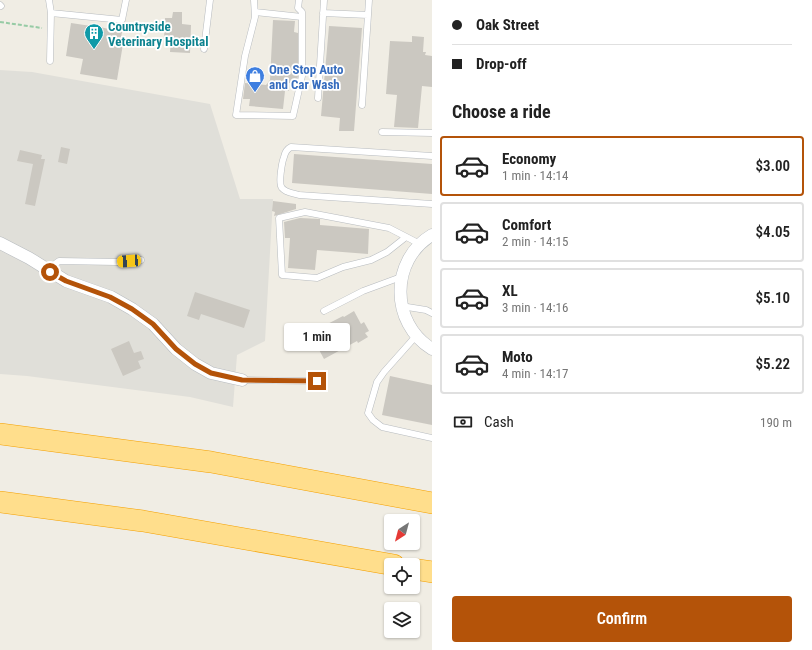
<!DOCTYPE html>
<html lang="en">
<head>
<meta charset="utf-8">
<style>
	body { margin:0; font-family:"Roboto Condensed",sans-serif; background:#f2f2f2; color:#222; height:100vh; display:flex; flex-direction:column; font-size:15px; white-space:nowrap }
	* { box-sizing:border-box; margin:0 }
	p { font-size:13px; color:#767676 }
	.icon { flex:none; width:22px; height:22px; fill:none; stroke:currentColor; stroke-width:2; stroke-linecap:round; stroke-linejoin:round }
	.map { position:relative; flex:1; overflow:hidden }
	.side { display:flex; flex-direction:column; background:#fff; width:380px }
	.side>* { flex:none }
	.banner { display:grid; align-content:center; height:88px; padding:0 20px; background:#fff }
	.needle { width:26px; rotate:216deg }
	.fabs { position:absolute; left:384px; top:514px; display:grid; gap:8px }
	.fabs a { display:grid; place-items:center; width:36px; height:36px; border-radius:4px; background:#fff; box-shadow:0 1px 3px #0004; font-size:20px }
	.end { position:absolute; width:18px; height:18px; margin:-9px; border:5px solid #b45309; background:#fff; box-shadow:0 0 0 2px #fff }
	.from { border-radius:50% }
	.bubble { position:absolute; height:28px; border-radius:4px; background:#fff; box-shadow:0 1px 3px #0004; font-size:13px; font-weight:600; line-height:28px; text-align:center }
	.car { position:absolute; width:12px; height:24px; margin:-12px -6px; border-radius:5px; box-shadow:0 0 3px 1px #0007; background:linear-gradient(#f5c518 24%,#345 0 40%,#f5c518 0 76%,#345 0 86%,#f5c518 0) }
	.banner b { display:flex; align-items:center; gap:14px; height:38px; font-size:15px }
	.banner b+b { border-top:1px solid #e0e0e0 }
	.banner i { width:10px; height:10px; background:#222 }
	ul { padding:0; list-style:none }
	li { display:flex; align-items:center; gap:12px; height:60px; margin:0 8px 6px; padding:0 12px; border:2px solid #e0e0e0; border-radius:4px }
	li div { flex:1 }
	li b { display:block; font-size:15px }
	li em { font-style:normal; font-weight:600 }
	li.on { border-color:#b45309 }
	li>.icon { width:36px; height:36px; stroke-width:1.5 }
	h2 { padding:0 20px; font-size:18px; line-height:48px }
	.pay { display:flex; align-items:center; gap:10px; height:44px; padding:0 20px; font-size:15px }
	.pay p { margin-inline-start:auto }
	.button { display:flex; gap:8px; margin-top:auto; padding:8px 20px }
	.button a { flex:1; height:46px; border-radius:4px; background:#b45309; color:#fff; font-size:16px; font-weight:600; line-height:46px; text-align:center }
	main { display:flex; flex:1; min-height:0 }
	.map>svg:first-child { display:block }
	.industrial { fill:#e0dfd9 }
	.building { fill:#cbc8c1 }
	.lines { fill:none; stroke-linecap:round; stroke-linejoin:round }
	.service-casing { stroke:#b7bbbf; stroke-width:7 }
	.minor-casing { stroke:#b7bbbf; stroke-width:13 }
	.motorway-casing { stroke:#f4a000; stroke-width:22 }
	.path { stroke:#97cba5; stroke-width:2; stroke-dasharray:4 2; stroke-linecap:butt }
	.service { stroke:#fff; stroke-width:6 }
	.minor { stroke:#fff; stroke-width:12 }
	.motorway { stroke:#ffde8c; stroke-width:21 }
	.route { stroke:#b45309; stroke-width:5 }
	.labels { text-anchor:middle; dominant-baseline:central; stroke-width:3.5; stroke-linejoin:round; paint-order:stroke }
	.culture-label { font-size:13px; font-weight:bold; fill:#0d838f; stroke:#fff; text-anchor:start }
	.shop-label { font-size:13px; font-weight:bold; fill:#366cbe; stroke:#fff; text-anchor:start }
</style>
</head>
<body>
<main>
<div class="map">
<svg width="432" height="650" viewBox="0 0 432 650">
	<rect width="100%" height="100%" fill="#f0ede4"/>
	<path class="industrial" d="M 0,70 L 32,72 L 210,104 L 240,199 L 273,199 L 265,341 L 237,355 L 233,407 L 190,397 L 27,376 L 0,374 Z"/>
	<path class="building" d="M 173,12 L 182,12 L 182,24 L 191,25 L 190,53 L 170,52 L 171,39 L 164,39 L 165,18 L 172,18 Z
		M 273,20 L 295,21 L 294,32 L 298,33 L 298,76 L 296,84 L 289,83 L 289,91 L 285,91 L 283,109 L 249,106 L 250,99 L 243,99 L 245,83 L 266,85 L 270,80 Z
		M 71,23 L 91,26 L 91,25 L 122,32 L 120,43 L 123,44 L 117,80 L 80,74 L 83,59 L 66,56 Z
		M 329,26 L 362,28 L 354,131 L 339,131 L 340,118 L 321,116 Z
		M 412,36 L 424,37 L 423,52 L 426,52 L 425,55 L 432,56 L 432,87 L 422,86 L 418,128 L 394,127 L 397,95 L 386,94 L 390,41 L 412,42 Z
		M 61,147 L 70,149 L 67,164 L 58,162 Z
		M 20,150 L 42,155 L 41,159 L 45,159 L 35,206 L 25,204 L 33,164 L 17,161 Z
		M 294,154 L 432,164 L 432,194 L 292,183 Z
		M 273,201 L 296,204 L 296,209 L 274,216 L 275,212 L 272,211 Z
		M 300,218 L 320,219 L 320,225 L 369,229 L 368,254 L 317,250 L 315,270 L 288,268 L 290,238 L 285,238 L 284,222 Z
		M 195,292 L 250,310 L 244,328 L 201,314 L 199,320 L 187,316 Z
		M 354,311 L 361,324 L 364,322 L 369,331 L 365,333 L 368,337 L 358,343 L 357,341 L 324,359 L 310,333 L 343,316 L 344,317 Z
		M 129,341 L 134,353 L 141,351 L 144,359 L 138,361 L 141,368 L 123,376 L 111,349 Z
		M 390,376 L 432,385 L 432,425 L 382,415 Z"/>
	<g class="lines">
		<g class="service-casing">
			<path id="service" d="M 49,0 L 51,13 L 122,20 L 126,0
				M 254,0 L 255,17 L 245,56 L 236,115 L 293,116 L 302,76 L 302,12 L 298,8 L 299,0
				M 0,5 L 1,6
				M 255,12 L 302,17
				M 323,13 L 368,15
				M 204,49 L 210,0
				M 50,61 L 51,13
				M 318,98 L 324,0
				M 362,105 L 369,0
				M 382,132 L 432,133
				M 432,156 L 291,147 C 287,149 285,152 284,157 C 282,162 278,184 282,188 C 286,193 293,193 299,195 L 432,204
				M 406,237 L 387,252 L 371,260 L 343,267 L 317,278 L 282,275 L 279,218 L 305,212 L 389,228 L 420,244
				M 47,270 L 59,261 L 117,262 L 141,260
				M 401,306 L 426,310 L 432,313
				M 324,311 L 363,291 L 401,277
				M 416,336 L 384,372 L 377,382 L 368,413 L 373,420 L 382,427 L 432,438
				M 242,380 L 317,381"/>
		</g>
		<g class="minor-casing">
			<path id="minor" d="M 432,235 C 390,260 390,323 432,349
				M 0,243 L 29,258 L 66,281 L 111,297 L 132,309 L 153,324 L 176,349 L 195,364 L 211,373 L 242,380"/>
		</g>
		<g class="motorway-casing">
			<path id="motorway" d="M 0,434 L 211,462 L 432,503
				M 0,502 L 143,521 L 394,565
				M 413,569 L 432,572"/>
		</g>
		<path class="path" d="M 0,22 L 42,28"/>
		<use href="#service" class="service"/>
		<use href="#minor" class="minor"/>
		<use href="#motorway" class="motorway"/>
	</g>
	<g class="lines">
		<path class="route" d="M 50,272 L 66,281 L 110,297 L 132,309 L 153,324 L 176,349 L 195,364 L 211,373 L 242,380 L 317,381"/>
	</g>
	<defs>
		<g id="building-pin" transform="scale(1)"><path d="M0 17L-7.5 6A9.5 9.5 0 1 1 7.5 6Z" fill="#0f9aa8" stroke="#fff"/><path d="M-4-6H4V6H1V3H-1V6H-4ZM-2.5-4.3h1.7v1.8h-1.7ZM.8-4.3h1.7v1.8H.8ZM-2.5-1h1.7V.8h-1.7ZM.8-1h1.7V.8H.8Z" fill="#fff"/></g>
		<g id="shop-pin" transform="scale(1)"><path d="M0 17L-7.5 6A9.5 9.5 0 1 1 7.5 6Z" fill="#3f7fe0" stroke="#fff"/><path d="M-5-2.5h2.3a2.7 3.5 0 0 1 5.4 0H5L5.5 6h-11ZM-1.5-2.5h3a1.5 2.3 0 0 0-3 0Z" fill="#fff"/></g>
	</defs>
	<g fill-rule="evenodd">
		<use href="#building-pin" x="94" y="33"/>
		<use href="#shop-pin" x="255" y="76"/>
	</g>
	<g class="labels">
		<g class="culture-label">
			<text x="108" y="26">Countryside<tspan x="108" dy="15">Veterinary Hospital</tspan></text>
		</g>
		<g class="shop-label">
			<text x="269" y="69">One Stop Auto<tspan x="269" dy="15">and Car Wash</tspan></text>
		</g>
	</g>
</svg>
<div class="fabs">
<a><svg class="needle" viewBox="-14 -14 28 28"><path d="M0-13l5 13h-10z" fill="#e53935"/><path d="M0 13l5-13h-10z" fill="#767676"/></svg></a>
<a><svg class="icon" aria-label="locate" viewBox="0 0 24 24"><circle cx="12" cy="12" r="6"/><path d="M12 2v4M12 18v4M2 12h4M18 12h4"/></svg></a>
<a><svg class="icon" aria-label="layers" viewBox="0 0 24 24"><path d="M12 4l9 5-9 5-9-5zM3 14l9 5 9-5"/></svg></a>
</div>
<i class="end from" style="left:50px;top:272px"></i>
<i class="end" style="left:317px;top:381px"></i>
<div class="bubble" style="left:284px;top:323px;width:66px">1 min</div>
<i class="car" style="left:129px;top:261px;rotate:266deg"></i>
</div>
<section class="side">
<div class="banner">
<b><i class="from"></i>Oak Street</b>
<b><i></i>Drop-off</b>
</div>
<h2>Choose a ride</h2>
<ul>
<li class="on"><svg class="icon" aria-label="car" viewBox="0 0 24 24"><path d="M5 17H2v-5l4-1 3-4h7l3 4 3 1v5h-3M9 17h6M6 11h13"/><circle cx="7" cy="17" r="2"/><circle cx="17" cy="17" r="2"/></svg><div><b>Economy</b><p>1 min · 14:14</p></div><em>$3.00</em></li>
<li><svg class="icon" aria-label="car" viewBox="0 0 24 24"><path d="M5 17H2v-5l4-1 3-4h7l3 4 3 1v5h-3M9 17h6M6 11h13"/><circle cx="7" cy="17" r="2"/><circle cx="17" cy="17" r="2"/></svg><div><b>Comfort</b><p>2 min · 14:15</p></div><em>$4.05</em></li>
<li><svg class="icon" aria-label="car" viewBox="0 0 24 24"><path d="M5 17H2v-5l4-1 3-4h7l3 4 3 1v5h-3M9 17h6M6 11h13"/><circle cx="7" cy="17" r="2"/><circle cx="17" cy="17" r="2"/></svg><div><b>XL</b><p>3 min · 14:16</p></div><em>$5.10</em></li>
<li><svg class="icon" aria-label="car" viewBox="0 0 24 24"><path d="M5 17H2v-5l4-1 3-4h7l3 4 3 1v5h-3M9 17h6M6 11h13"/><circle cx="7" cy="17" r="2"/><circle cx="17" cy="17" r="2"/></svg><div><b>Moto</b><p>4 min · 14:17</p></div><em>$5.22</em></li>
</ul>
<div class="pay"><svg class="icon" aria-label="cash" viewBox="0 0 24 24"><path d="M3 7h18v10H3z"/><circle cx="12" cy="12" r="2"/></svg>Cash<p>190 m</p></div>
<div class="button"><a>Confirm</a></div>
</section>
</main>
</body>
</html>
